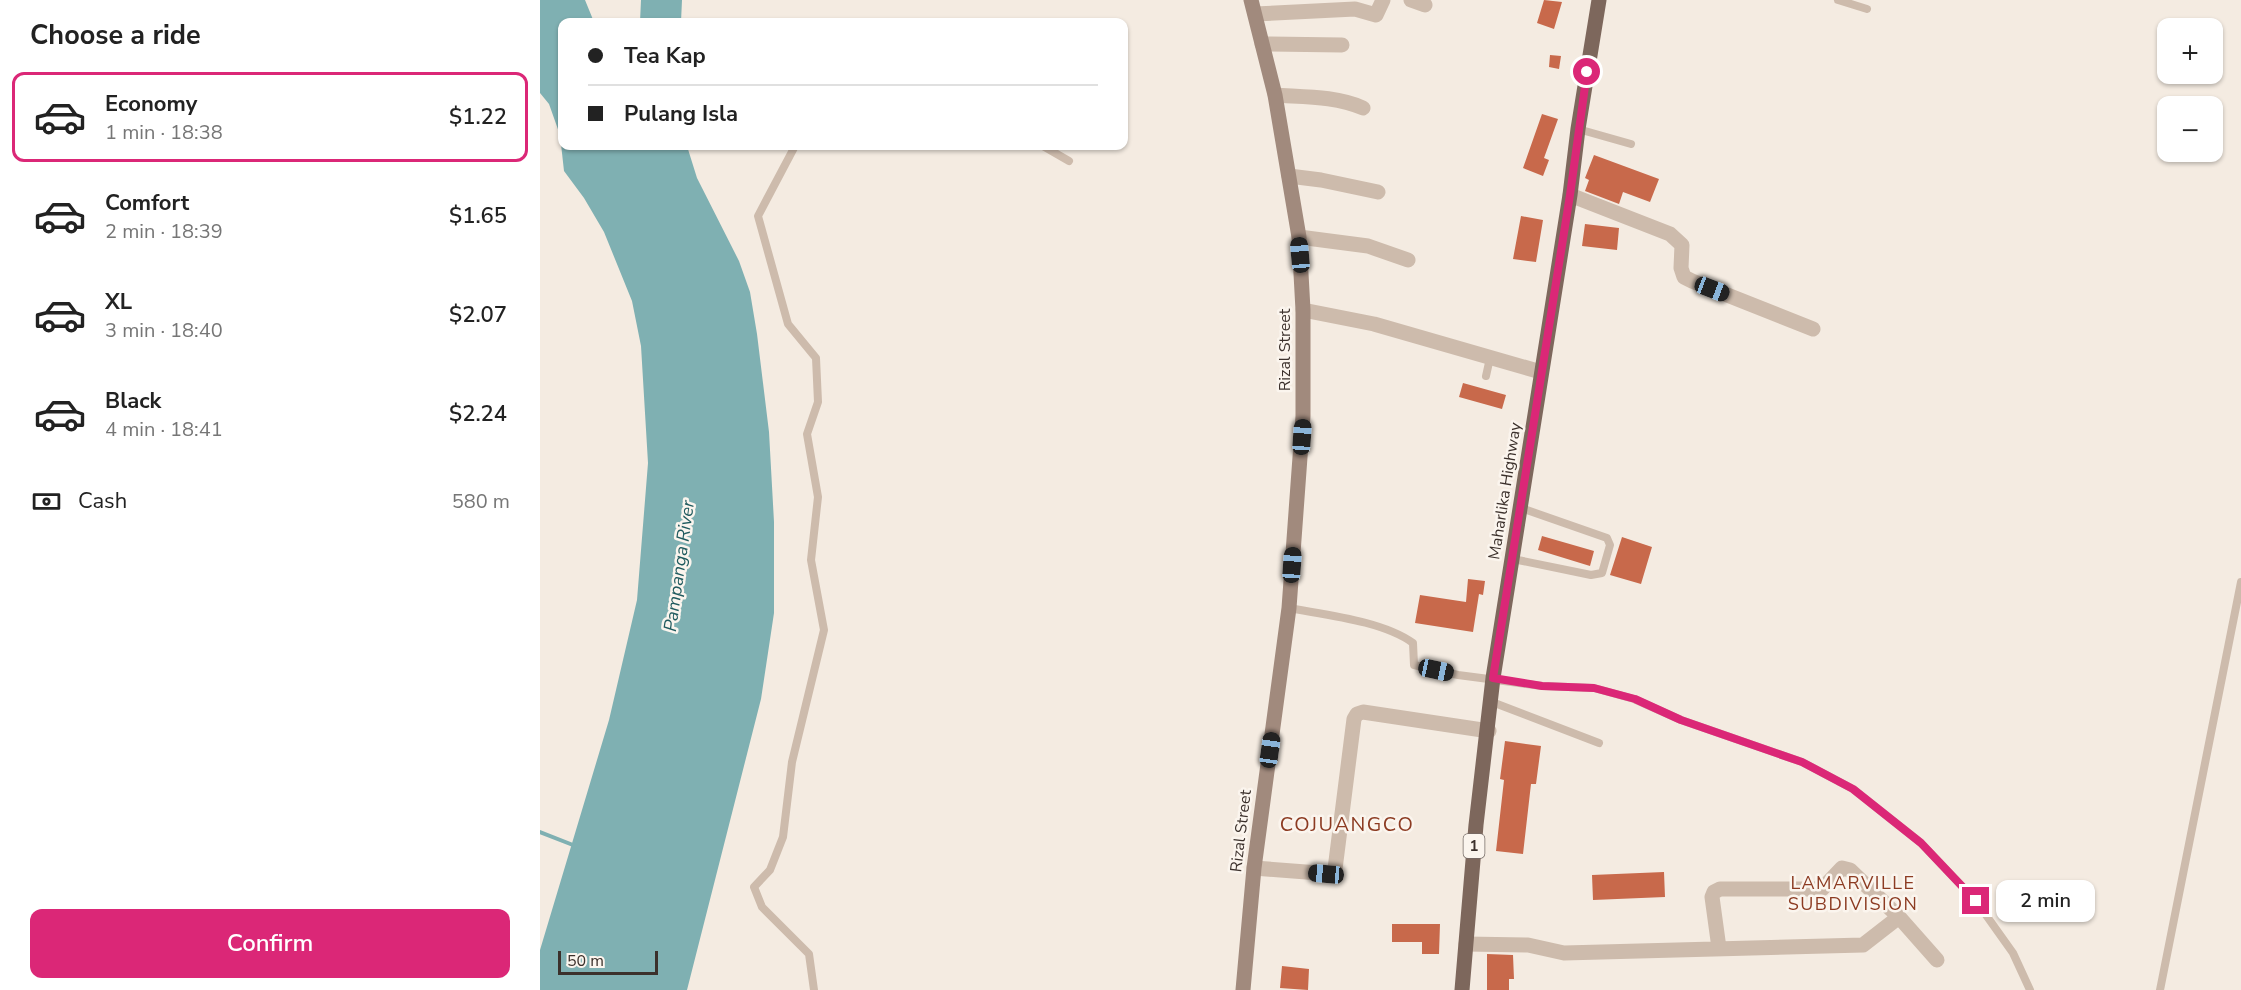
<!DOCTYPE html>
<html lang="en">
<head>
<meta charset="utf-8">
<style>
	body { margin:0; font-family:"Nunito Sans",sans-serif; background:#f2f2f2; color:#222; height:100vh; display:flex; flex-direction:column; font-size:22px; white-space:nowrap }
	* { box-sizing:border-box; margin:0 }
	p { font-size:20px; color:#767676 }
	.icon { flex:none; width:33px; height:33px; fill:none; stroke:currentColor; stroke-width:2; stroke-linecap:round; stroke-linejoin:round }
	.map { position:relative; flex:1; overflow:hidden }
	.sheet { display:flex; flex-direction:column; background:#fff; width:540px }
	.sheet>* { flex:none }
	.banner { position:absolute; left:18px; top:18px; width:570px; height:132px; border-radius:12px; box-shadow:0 2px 4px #0004; display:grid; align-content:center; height:132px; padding:0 30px; background:#fff }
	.controls { position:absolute; left:1617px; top:18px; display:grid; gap:12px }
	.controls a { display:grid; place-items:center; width:66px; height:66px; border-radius:12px; background:#fff; box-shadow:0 2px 4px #0004; font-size:30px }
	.scale { position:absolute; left:18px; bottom:15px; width:100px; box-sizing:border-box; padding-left:6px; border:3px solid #3b302b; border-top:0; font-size:16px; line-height:21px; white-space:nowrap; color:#3b302b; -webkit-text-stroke:4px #fbf5ee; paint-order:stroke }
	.end { position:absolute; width:27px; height:27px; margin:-14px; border:8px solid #db2777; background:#fff; box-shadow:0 0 0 3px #fff }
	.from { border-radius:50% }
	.bubble { position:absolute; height:42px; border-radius:12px; background:#fff; box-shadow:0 2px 4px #0004; font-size:20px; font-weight:600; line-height:42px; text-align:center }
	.car { position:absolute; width:18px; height:36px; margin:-18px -9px; border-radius:8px; box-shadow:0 0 4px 2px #0007; background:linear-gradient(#222 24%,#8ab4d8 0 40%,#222 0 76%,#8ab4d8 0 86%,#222 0) }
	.banner b { display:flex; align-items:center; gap:21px; height:57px; font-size:22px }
	.banner b+b { border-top:2px solid #e0e0e0 }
	.banner i { width:15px; height:15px; background:#222 }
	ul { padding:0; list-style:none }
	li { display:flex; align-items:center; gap:18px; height:90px; margin:0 12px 9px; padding:0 18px; border:3px solid transparent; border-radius:12px }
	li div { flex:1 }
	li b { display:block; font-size:22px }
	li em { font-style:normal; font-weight:600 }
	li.selected { border-color:#db2777 }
	li>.icon { width:54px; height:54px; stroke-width:1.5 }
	h2 { padding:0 30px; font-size:27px; line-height:72px }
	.pay { display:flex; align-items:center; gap:15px; height:66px; padding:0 30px; font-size:22px }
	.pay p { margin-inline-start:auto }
	.button { display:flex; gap:12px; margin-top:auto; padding:12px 30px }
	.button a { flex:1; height:69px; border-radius:12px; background:#db2777; color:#fff; font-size:24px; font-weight:600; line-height:69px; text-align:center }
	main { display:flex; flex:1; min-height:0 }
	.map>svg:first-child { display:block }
	.water { fill:#7fb0b2 }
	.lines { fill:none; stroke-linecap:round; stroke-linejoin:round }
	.stream { stroke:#7fb0b2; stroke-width:4 }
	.building { fill:#c8694b }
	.lane { stroke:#cdbbac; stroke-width:8 }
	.street { stroke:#cdbbac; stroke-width:15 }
	.secondary { stroke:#a18a7d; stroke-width:15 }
	.primary { stroke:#7d675c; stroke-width:15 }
	.route { stroke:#db2777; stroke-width:8 }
	.labels { text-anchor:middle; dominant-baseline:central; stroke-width:5; stroke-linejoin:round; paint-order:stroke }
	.shield { fill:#fbf5ee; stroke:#756b66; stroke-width:1.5 }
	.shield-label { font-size:15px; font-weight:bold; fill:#3b302b }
	.street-label { font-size:16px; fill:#3b302b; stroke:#fbf5ee }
	.water-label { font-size:18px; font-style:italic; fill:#1f5a5e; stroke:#fbf5ee }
	.neighbourhood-label { font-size:18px; letter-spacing:1.5px; fill:#8c3b22; stroke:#fbf5ee }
	.quarter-label { font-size:20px; letter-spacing:1.5px; fill:#8c3b22; stroke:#fbf5ee }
</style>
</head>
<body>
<main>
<section class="sheet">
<h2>Choose a ride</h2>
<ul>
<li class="selected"><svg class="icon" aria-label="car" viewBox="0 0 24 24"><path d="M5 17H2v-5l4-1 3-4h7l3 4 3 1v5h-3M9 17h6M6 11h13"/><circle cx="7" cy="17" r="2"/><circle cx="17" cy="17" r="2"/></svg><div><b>Economy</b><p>1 min · 18:38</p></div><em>$1.22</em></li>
<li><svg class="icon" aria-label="car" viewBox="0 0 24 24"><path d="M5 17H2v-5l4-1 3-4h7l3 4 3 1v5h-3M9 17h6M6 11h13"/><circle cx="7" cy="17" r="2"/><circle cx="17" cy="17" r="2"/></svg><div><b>Comfort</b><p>2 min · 18:39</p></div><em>$1.65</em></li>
<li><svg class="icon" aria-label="car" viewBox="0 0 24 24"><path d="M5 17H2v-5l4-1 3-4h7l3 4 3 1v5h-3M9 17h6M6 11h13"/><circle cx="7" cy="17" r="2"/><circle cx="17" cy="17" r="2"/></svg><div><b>XL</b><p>3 min · 18:40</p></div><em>$2.07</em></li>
<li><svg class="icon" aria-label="car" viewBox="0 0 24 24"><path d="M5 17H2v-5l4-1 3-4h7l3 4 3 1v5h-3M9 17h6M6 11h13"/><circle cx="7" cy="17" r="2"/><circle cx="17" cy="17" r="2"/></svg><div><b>Black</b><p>4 min · 18:41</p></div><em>$2.24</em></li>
</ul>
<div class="pay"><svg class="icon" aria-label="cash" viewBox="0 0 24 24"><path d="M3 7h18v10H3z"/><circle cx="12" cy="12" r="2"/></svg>Cash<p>580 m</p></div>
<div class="button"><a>Confirm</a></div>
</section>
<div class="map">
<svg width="1701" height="990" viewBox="0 0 1701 990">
	<rect width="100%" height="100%" fill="#f4ebe1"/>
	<path class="water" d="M 0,0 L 45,0 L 54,22 L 22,22 L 22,146 L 147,146 L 157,178 L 199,261 L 210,292 L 217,334 L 229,432 L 234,522 L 234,613 L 221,699 L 147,990 L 0,990 L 0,950 L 69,720 L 97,600 L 108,463 L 101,346 L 92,301 L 64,232 L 44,198 L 24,171 L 20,135 L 9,104 L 0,93 Z
		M 101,0 L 142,0 L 141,22 L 100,22 Z"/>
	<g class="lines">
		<path class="stream" d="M 0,832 L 33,845"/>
	</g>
	<path class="building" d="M 1004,0 L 1022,2 L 1014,29 L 997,23 Z
		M 1010,55 L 1021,56 L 1019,69 L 1009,67 Z
		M 1002,114 L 1018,119 L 1004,158 L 1009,160 L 1003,176 L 983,168 Z
		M 1054,155 L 1119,179 L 1110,202 L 1083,192 L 1079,204 L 1045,191 L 1049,180 L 1045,178 Z
		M 981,216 L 1003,220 L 996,262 L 973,259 Z
		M 1045,224 L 1079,228 L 1077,250 L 1042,246 Z
		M 923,383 L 966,395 L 962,409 L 919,397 Z
		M 1002,536 L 1054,551 L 1050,566 L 998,550 Z
		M 1082,537 L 1112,547 L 1101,584 L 1070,575 Z
		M 928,579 L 945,581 L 943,595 L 939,594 L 933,632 L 875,623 L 880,595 L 926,602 Z
		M 965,741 L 1001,746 L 996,784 L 991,784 L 983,854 L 956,851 L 964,780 L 960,779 Z
		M 1124,872 L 1125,897 L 1053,900 L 1052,875 Z
		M 852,924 L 900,924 L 899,954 L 882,954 L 882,942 L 852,942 Z
		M 947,954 L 973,955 L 974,979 L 969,979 L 969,990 L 947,990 Z
		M 742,966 L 769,969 L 768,990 L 740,988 Z"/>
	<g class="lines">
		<path class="lane" d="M 1298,0 L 1327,9
			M 1038,129 L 1091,144
			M 255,146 L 218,216 L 248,324 L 276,358 L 278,402 L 267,434 L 278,497 L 271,560 L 284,630 L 252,762 L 243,837 L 230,870 L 214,887 L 222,907 L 269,954 L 274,990
			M 503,146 L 529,161
			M 946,376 L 950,358
			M 973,559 L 1051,575 L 1062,573 L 1070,545 L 1067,538 L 981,508
			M 749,608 C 786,615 843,621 873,643 L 874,665 L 918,675 L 1002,686 L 1054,688 L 1094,699 L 1141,720 L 1262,762 L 1313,789 L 1381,843 L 1436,901 L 1473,953 L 1490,990
			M 952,702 L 1059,743
			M 1620,990 L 1701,582"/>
		<path class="street" d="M 871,0 L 885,5
			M 715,14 L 815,9 L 836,15 L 843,0
			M 722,44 L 802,45
			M 735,95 C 764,97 796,96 823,108
			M 749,176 L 781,180 L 838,192
			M 1030,195 L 1130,234 L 1142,245 L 1141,268 L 1144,277 L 1152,281 L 1273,329
			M 759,237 L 828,246 L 868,260
			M 763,310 L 834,324 L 1001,372
			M 714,868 L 792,874 L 795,869 L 814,719 L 817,714 L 823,712 L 949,731
			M 926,944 L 988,945 L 1024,953 L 1323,945 L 1359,917
			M 1179,948 L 1172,897 L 1174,892 L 1180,889 L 1282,889 L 1302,868 L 1310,870 L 1359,917 L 1397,960"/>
		<path class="secondary" d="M 703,990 L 714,868 L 749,608 L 763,416 L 763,310 L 759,237 L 735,95 L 711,0"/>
		<path class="primary" d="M 922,990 L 936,825 L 953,678 L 1030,195 L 1038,129 L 1059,0"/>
	</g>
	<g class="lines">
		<path class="route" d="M 1047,72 L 1030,195 L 953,678 L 1002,686 L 1054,688 L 1095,699 L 1141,720 L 1262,762 L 1313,789 L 1381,843 L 1436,901"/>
	</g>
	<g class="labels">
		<rect class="shield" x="923.5" y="834" width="21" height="24" rx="4.5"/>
		<g class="shield-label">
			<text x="934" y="846">1</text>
		</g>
		<g class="street-label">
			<text transform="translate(745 350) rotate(-90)">Rizal Street</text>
			<text transform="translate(965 491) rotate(-81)">Maharlika Highway</text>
			<text transform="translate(701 831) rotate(-83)">Rizal Street</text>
		</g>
		<g class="water-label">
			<text transform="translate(139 566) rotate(-82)">Pampanga River</text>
		</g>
		<g class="neighbourhood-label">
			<text x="1313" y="883">LAMARVILLE<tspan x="1313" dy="21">SUBDIVISION</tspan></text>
		</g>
		<g class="quarter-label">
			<text x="807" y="824">COJUANGCO</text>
		</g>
	</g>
</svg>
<div class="controls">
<a>+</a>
<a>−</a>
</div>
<div class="scale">50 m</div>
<i class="end from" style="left:1047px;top:72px"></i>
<i class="end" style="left:1436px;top:901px"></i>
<div class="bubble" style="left:1456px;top:880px;width:99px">2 min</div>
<i class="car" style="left:760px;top:255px;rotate:355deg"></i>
<i class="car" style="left:1172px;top:289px;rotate:111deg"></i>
<i class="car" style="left:762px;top:437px;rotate:4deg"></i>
<i class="car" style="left:752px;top:565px;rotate:4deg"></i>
<i class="car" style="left:896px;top:670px;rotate:102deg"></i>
<i class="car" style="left:730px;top:750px;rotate:8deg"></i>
<i class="car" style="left:786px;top:874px;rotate:275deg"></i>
<div class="banner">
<b><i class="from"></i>Tea Kap</b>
<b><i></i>Pulang Isla</b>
</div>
</div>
</main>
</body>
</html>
